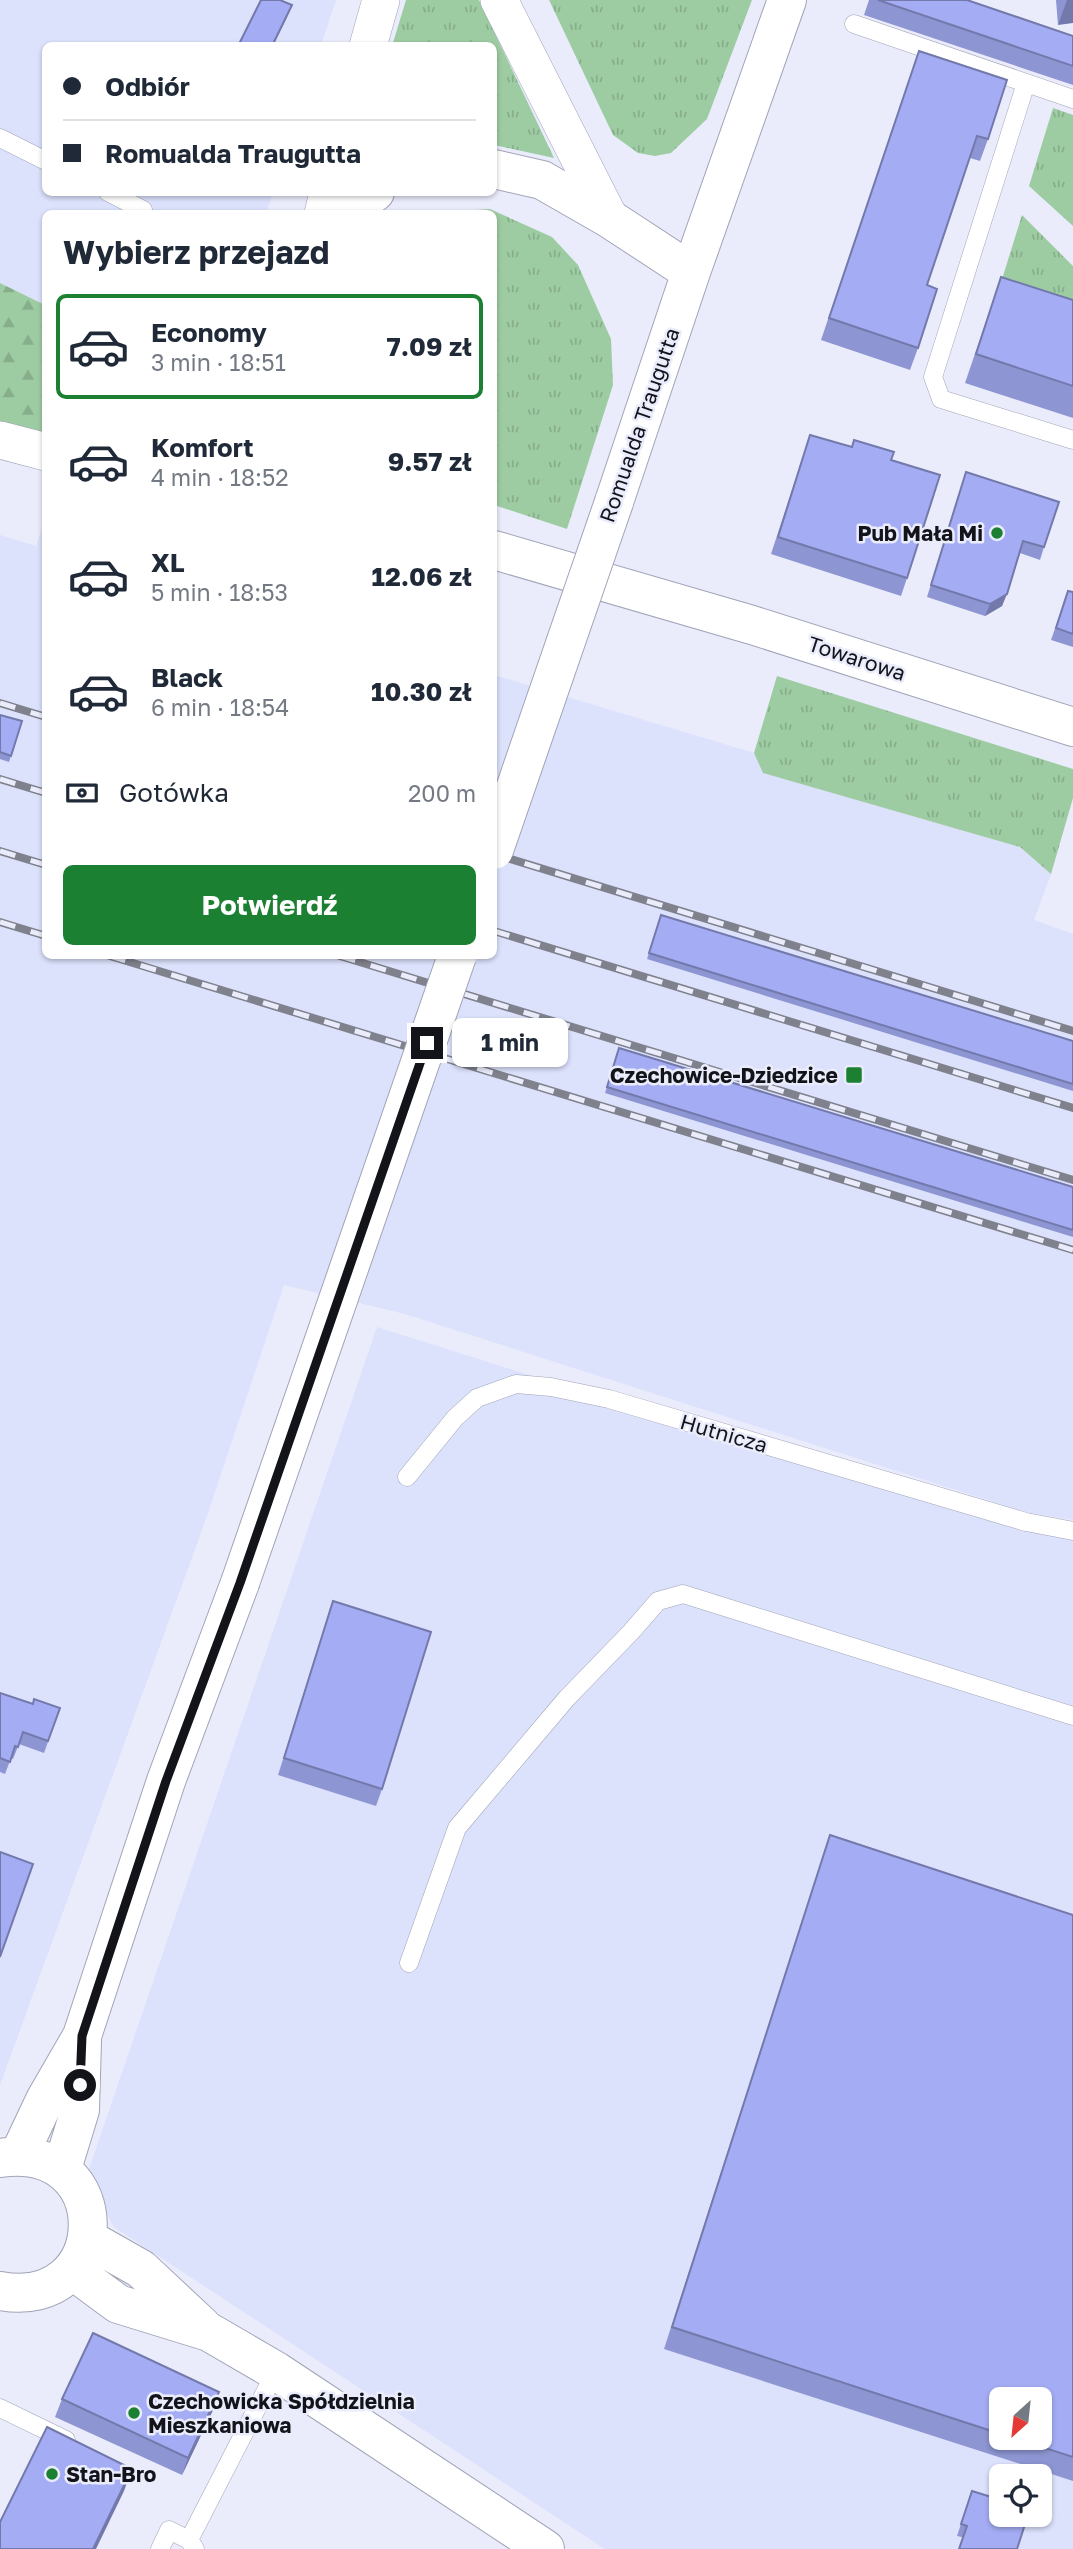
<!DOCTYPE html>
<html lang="pl">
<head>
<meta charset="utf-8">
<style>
	body { margin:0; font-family:"Golos Text",sans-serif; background:#f6f6f7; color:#1f2937; height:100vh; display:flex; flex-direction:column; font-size:26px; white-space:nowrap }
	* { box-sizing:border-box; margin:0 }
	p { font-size:23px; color:#747a83 }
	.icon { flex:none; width:38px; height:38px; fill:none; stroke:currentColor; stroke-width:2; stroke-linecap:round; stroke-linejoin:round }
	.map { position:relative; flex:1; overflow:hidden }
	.side { position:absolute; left:42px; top:210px; width:455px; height:749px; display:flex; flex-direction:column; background:#fff; border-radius:10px; box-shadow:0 2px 5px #0004 }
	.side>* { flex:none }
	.hud { position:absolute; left:42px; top:42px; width:455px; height:154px; border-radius:10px; box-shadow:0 2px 5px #0004; display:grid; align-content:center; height:154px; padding:0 21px; background:#fff }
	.needle { width:46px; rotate:207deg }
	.controls { position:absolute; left:989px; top:2387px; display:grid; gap:14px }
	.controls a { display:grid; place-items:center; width:63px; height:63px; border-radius:10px; background:#fff; box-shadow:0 2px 5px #0004; font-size:35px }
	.end { position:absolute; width:32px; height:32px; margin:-16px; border:9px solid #12141a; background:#fff; box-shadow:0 0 0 4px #fff }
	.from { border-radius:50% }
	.bubble { position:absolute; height:49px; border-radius:10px; background:#fff; box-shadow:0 2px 5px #0004; font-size:23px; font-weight:700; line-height:49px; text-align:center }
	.hud b { display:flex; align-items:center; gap:24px; height:66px; font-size:26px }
	.hud b+b { border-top:2px solid #e0e1e3 }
	.hud i { width:18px; height:18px; background:#1f2937 }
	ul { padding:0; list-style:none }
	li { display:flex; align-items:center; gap:21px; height:105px; margin:0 14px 10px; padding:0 7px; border:4px solid transparent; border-radius:10px }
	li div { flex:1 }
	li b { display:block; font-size:26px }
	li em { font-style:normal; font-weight:700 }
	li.selected { border-color:#1c8033 }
	li>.icon { width:63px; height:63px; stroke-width:1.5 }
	h2 { padding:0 21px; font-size:32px; line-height:84px }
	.pay { display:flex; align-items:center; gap:18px; height:77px; padding:0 21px; font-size:26px }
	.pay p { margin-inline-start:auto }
	.button { display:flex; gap:14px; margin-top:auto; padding:14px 21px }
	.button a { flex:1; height:80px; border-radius:10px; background:#1c8033; color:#fff; font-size:28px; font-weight:700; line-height:80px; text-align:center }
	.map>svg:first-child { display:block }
	.built { fill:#dce1fc; fill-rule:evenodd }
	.grass { fill:url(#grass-tufts) }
	.forest { fill:url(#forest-firs) }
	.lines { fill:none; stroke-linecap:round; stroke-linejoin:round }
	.service-casing { stroke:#a0a4b6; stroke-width:19 }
	.minor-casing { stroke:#a0a4b6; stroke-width:38 }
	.tertiary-casing { stroke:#a0a4b6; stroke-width:40 }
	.service { stroke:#fff; stroke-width:18 }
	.minor { stroke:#fff; stroke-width:37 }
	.tertiary { stroke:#fff; stroke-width:38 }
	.rail-casing { stroke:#7f818c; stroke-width:8 }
	.rail { stroke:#eaecfc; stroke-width:5; stroke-dasharray:16; stroke-linecap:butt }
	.tertiary-bridge-casing { stroke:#a0a4b6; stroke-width:40; stroke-linecap:butt }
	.tertiary-bridge { stroke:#fff; stroke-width:38 }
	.wall { fill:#8d95d2; fill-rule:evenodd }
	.shaded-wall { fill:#7379ab }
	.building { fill:#a4adf4; stroke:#7379ab; stroke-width:2 }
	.route { stroke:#12141a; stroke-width:9 }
	.poi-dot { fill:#1c8033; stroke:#eaecfc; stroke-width:2.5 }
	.labels { text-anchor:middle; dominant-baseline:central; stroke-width:5; stroke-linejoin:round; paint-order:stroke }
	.street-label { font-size:21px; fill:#12141a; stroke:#eaecfc }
	.poi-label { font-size:21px; font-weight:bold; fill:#12141a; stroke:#eaecfc; text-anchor:end }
</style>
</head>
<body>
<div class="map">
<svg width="1073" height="2549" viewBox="0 0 1073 2549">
	<defs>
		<pattern id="grass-tufts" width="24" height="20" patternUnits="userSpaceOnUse" patternTransform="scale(1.75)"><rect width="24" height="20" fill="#9ecca2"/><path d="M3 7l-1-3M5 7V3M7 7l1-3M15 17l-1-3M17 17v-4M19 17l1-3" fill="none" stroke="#87ae8b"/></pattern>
		<pattern id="forest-firs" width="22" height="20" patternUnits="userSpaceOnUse" patternTransform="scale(1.75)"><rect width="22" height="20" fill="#9ecca2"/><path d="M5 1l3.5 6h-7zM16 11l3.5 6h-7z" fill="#87ae8b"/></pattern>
	</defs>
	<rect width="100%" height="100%" fill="#eaecfc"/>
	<path class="built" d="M 0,0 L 336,0 L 321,45 L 46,46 L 46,192 L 273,193 L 266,213 L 46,214 L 45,305 L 0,283 Z
		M 45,519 L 46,956 L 494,956 L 494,675 L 754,753 L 764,773 L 1020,847 L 1051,874 L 1034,920 L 1073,934 L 1073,1520 L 1025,1512 L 405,1314 L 284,1285 L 206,1519 L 0,2085 L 0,535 L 36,546 Z
		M 377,1327 L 1015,1528 L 1073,1540 L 1073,2549 L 605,2549 L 114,2227 L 87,2175 ZM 1001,2399 L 1040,2399 L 1040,2438 L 1001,2438 ZM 1001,2476 L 1040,2476 L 1040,2515 L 1001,2515 Z"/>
	<path class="grass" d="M 406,0 L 479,0 L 554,158 L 494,145 L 494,46 L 392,46 Z
		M 549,0 L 752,0 L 707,119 L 671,153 L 655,156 L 638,153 L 613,135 Z
		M 1053,108 L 1073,115 L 1073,226 L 1029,186 Z
		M 490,209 L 552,237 L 578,265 L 611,339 L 613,385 L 567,529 L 494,505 L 494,214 L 433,213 Z
		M 1022,215 L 1073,266 L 1073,319 L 998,292 Z
		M 777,676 L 1073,769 L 1073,798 L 1051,874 L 1020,847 L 763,773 L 754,753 Z"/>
	<path class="forest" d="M 0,283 L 45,305 L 45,439 L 0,426 Z"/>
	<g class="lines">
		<g class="service-casing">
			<path id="service" d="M 854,24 L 1073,99
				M 1026,83 L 933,377 L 941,399 L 1073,440
				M 0,138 L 46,161
				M 108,192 L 143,210 L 142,214
				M 407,1477 L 455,1418 L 477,1398 L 516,1384 L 551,1387 L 609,1399 L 1026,1522 L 1073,1531
				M 409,1963 L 457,1828 L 567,1698 L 631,1632 L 658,1601 L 683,1594 L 1073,1716
				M 0,2408 L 66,2440
				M 189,2540 L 276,2371
				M 160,2549 L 169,2530 L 189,2540 L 195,2549"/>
		</g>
		<g class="minor-casing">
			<path id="minor" d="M 499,0 L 610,219
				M 368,46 L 381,0
				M 323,214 L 328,192
				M 0,440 L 46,452"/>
		</g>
		<g class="tertiary-casing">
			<path id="tertiary" d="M 494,169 L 542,180 L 610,219 L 691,272
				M 343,214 L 375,192
				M 614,502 L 691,272 L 787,0
				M 494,550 L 752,625 L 1073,727
				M 19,2155 L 45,2100 L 82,2036 L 166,1781 L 240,1583
				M 0,2158 C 119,2140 115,2312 0,2291
				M 62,2169 L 80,2110 L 82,2041
				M 88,2239 L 141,2269 L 202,2326
				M 72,2270 L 118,2304 L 209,2332 L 276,2371 L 545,2549"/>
		</g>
		<use href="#service" class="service"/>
		<use href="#minor" class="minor"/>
		<use href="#tertiary" class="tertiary"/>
		<g class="rail-casing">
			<path id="rail" d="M 0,703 L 46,717
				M 0,779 L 46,793
				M 0,851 L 46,865
				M 494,854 L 1073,1031
				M 0,922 L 46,936
				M 494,931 L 1073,1108
				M 110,956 L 1073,1250
				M 340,956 L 1073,1180"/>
		</g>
		<use href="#rail" class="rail"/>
		<g class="tertiary-bridge-casing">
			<path id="tertiary-bridge" d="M 494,850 L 614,502
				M 240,1583 L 457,956"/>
		</g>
		<use href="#tertiary-bridge" class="tertiary-bridge"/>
	</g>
	<path class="wall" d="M 869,0 L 967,0 L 1073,36 L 1073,85 L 864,15 Z
		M 1056,0 L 1073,0 L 1058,25 Z
		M 919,51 L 988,139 L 980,161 L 970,158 L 927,285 L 918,348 L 910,370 L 821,340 Z
		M 1001,277 L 1073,300 L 1073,418 L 965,383 Z
		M 810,435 L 891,460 L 907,578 L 901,596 L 771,554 Z
		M 966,472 L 1044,547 L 1040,560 L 1020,553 L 1002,606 L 985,616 L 927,597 Z
		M 1068,591 L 1073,592 L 1073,647 L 1051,640 Z
		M 0,715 L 22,721 L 9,762 L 0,759 Z
		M 661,915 L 1073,1041 L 1073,1091 L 647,959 Z
		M 619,1048 L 1073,1187 L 1073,1237 L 605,1093 Z
		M 333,1601 L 382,1789 L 376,1806 L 278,1775 Z
		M 0,1693 L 33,1704 L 60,1708 L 44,1753 L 19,1744 L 13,1759 L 11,1758 L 5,1774 L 0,1772 Z
		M 830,1835 L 1073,1915 L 1073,2481 L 664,2349 ZM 1001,2399 L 1040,2438 L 1001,2438 Z
		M 62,2399 L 213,2410 L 182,2475 L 55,2417 Z
		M 968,2503 L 1017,2549 L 957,2536 Z"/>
	<path class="shaded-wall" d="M 1067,0 L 1073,0 L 1073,23 L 1058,25 Z
		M 292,5 L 287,17 L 273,46 L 272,46 Z
		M 1007,594 L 1002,606 L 985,616 L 990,604 Z
		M 219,2392 L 213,2410 L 182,2475 L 188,2458 Z
		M 132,2469 L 124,2491 L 96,2549 L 93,2549 Z"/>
	<path class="building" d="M 261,0 L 280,0 L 292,5 L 272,46 L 238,46 Z
		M 878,0 L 967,0 L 1073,36 L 1073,66 Z
		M 919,51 L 1007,80 L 988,139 L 977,136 L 927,285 L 937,289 L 918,348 L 829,318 Z
		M 1001,277 L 1073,300 L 1073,386 L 976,354 Z
		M 810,435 L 852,447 L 854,440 L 894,452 L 891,460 L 940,475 L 907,578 L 778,537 Z
		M 966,472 L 1059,502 L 1044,547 L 1023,541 L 1007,594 L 990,604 L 931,585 Z
		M 1068,591 L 1073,592 L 1073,634 L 1056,628 Z
		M 0,715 L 22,721 L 11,756 L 0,752 Z
		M 661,915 L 1073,1041 L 1073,1084 L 649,953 Z
		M 619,1048 L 1073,1187 L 1073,1230 L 607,1087 Z
		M 333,1601 L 431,1632 L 382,1789 L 284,1758 Z
		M 0,1693 L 33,1704 L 34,1699 L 60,1708 L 48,1741 L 23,1732 L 18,1747 L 15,1746 L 10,1762 L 0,1758 Z
		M 830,1835 L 1073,1915 L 1073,2457 L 1014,2438 L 1040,2438 L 1040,2399 L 1001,2399 L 1001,2434 L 672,2327 Z
		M 0,1852 L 33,1864 L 0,1957 Z
		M 93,2333 L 219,2392 L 188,2458 L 62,2399 Z
		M 47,2427 L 132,2469 L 93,2549 L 0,2549 L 0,2522 Z
		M 972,2491 L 1001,2500 L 1001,2515 L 1028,2515 L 1017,2549 L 959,2549 L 967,2526 L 961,2524 Z"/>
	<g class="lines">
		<path class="route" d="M 80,2085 L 82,2036 L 166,1781 L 240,1583 L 427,1043"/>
	</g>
	<g class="poi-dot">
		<circle cx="997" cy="533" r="7"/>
		<rect x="845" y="1066" width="18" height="18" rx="3.5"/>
		<circle cx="134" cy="2413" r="7"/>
		<circle cx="52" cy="2474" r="7"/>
	</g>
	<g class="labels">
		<g class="street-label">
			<text transform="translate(639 425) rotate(-71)">Romualda Traugutta</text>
			<text transform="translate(857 658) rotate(18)">Towarowa</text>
			<text transform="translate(724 1433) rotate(16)">Hutnicza</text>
		</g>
		<g class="poi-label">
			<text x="983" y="533">Pub Mała Mi</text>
			<text x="838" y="1075">Czechowice-Dziedzice</text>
			<text x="148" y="2401" text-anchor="start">Czechowicka Spółdzielnia<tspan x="148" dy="24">Mieszkaniowa</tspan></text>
			<text x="66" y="2474" text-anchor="start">Stan-Bro</text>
		</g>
	</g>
</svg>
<div class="controls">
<a><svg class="needle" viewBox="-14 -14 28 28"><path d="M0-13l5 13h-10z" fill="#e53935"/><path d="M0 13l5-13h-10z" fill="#747a83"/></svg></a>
<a><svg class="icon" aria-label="locate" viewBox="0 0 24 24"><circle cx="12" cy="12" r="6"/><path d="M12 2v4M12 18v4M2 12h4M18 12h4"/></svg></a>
</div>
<i class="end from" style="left:80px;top:2085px"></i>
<i class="end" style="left:427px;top:1043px"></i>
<div class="bubble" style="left:452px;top:1018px;width:116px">1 min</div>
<div class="hud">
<b><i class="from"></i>Odbiór</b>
<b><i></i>Romualda Traugutta</b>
</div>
<section class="side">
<h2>Wybierz przejazd</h2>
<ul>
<li class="selected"><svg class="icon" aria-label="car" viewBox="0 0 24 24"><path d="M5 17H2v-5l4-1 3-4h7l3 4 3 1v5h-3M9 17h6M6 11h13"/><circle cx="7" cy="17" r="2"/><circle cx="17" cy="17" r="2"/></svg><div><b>Economy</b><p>3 min · 18:51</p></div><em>7.09 zł</em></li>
<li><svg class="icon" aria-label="car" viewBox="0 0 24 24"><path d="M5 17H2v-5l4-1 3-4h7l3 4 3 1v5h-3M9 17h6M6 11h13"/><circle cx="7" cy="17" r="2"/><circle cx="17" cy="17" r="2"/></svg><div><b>Komfort</b><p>4 min · 18:52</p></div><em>9.57 zł</em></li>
<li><svg class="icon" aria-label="car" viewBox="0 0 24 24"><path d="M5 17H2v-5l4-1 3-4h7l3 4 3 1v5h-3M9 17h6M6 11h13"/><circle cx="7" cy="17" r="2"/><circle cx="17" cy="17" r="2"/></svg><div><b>XL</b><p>5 min · 18:53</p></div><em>12.06 zł</em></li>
<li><svg class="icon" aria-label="car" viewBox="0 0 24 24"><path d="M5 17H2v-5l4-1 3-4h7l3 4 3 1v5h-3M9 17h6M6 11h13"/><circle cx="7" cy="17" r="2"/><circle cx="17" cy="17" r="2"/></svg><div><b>Black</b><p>6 min · 18:54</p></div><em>10.30 zł</em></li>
</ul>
<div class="pay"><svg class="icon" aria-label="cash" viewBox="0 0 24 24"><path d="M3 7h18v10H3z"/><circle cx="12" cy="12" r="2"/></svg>Gotówka<p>200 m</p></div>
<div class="button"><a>Potwierdź</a></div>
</section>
</div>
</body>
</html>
